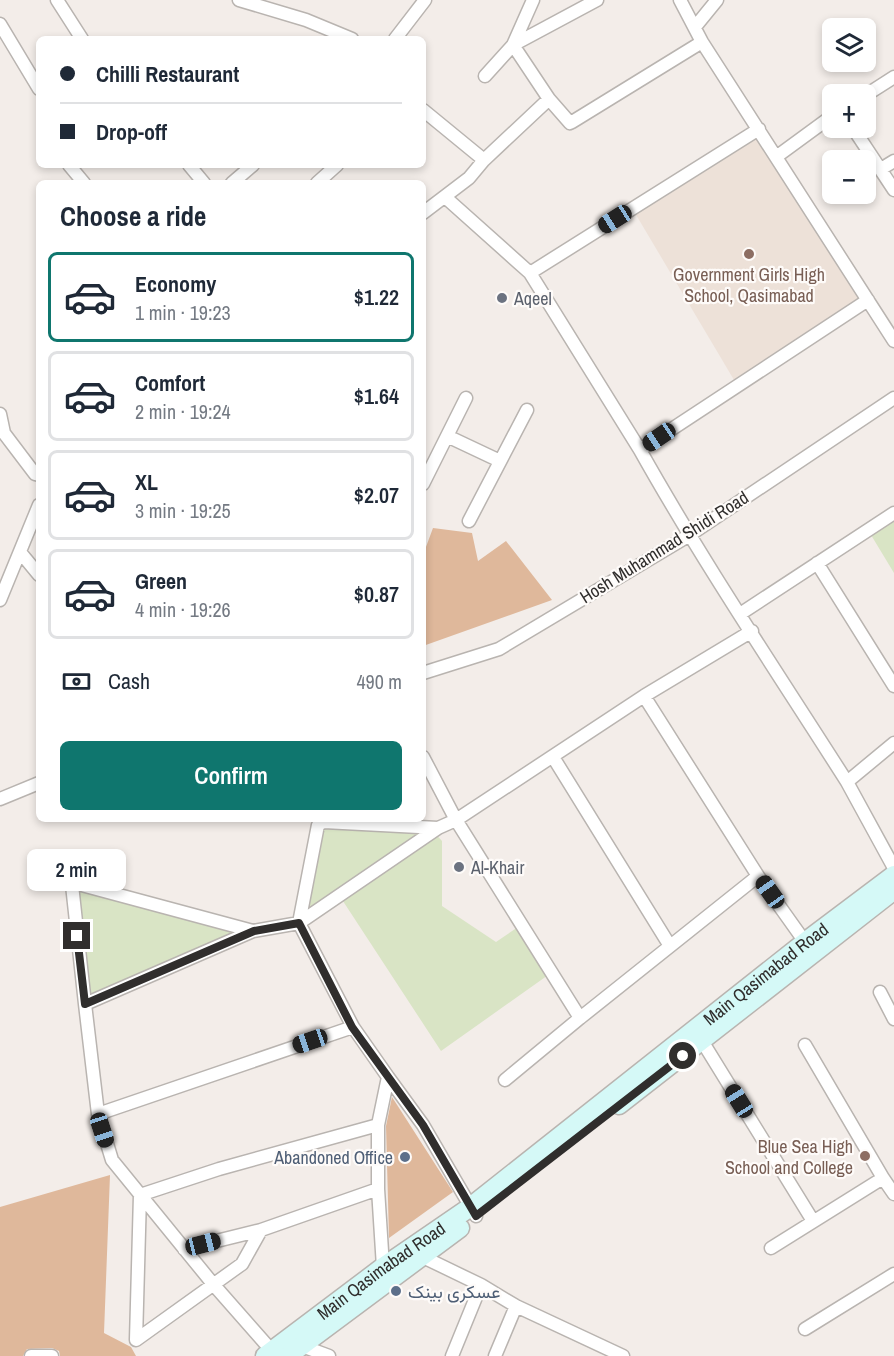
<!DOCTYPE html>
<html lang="en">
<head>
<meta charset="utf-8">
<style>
	body { margin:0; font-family:"Archivo Narrow",Vazirmatn,sans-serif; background:#f6f6f7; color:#1f2937; height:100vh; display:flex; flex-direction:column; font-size:22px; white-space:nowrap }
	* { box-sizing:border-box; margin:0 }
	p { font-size:20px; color:#747a83 }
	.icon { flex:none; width:33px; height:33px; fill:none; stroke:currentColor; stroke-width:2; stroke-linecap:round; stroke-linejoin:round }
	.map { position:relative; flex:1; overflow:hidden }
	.side { position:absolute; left:36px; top:180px; width:390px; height:642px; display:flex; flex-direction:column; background:#fff; border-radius:9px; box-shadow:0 3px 9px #0003 }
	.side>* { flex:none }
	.top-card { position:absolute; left:36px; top:36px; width:390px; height:132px; border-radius:9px; box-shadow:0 3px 9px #0003; display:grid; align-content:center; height:132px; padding:0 24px; background:#fff }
	.controls { position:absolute; left:822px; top:18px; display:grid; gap:12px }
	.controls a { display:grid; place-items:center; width:54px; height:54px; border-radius:9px; background:#fff; box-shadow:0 3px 9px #0003; font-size:30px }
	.end { position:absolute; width:27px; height:27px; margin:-14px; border:8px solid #302e2d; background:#fff; box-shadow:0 0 0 3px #fff }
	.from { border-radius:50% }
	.bubble { position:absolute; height:42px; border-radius:9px; background:#fff; box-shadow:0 3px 9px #0003; font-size:20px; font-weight:600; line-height:42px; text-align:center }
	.car { position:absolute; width:18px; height:36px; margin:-18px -9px; border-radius:8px; box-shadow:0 0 4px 2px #0007; background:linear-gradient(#222 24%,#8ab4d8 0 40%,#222 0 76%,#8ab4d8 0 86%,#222 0) }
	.top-card b { display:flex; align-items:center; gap:21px; height:57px; font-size:22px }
	.top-card b+b { border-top:2px solid #e0e1e3 }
	.top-card i { width:15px; height:15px; background:#1f2937 }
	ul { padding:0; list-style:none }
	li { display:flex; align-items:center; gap:18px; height:90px; margin:0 12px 9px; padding:0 12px; border:3px solid #e0e1e3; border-radius:9px }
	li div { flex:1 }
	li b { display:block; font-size:22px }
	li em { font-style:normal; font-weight:600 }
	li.selected { border-color:#0f766e }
	li>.icon { width:54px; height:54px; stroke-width:1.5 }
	h2 { padding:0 24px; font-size:27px; line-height:72px }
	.pay { display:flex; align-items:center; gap:15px; height:66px; padding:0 24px; font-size:22px }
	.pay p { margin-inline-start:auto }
	.primary-button { display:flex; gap:12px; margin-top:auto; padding:12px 24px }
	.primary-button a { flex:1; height:69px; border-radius:9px; background:#0f766e; color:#fff; font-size:24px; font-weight:600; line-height:69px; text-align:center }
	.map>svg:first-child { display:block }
	.built { fill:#ede1d8 }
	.green { fill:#d9e4c5 }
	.building { fill:#dfb89b }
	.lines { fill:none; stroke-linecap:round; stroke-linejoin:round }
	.minor-casing { stroke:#b9b4b0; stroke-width:15 }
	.secondary-casing { stroke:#b9b4b0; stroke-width:21 }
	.minor { stroke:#fff; stroke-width:12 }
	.secondary { stroke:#d5f9f7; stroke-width:18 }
	.route { stroke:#302e2d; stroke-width:8 }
	.education-dot { fill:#8d6e63; stroke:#fefbf9; stroke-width:2 }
	.worship-dot { fill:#6b7280; stroke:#fefbf9; stroke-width:2 }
	.service-dot { fill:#5c6f8a; stroke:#fefbf9; stroke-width:2 }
	.labels { text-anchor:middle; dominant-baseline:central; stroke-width:4.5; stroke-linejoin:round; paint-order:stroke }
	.education-label { font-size:18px; fill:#785e54; stroke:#fefbf9 }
	.worship-label { font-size:18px; fill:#5b616d; stroke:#fefbf9; text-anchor:start }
	.street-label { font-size:18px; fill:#302e2d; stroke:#fefbf9 }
	.service-label { font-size:18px; fill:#4e5e75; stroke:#fefbf9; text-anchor:end }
</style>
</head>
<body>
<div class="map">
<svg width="894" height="1356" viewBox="0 0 894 1356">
	<rect width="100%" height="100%" fill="#f3ede9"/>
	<path class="built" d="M 759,129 L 868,300 L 737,385 L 632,208 Z"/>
	<path class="green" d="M 894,513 L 894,573 L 868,530 Z
		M 318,825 L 433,831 L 442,841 L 442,906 L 496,942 L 521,925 L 551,973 L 441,1051 L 339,895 L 299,923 Z
		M 72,885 L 253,931 L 85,1004 Z"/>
	<path class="building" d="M 433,528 L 472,533 L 478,561 L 506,541 L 552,600 L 423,646 L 423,555 Z
		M 392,1097 L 453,1192 L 389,1238 L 386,1126 Z
		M 110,1175 L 104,1333 L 131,1347 L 136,1356 L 60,1356 L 59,1351 L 52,1348 L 27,1349 L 23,1356 L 0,1356 L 0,1207 Z"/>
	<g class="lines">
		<g class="minor-casing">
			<path id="minor" d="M 57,0 L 82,39
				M 239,0 L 306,20 L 352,39
				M 533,0 L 513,45 L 549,99
				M 680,0 L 702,42 L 894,341
				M 0,24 L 39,89
				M 695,27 L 717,0
				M 395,39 L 425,0
				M 485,76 L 513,45 L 597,0
				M 866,95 L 894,77
				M 423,110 L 484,160
				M 853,128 L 894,190
				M 776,157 L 832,116
				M 69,165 L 84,183
				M 189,165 L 204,183
				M 881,169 L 894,161
				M 232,183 L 253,165
				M 317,183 L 337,165
				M 445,197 L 530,273 L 759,129
				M 423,213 L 469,178 L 484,160 L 549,99 L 570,123 L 572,122 L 702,42
				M 530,273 L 640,450
				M 0,414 L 4,433 L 35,474 L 39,475
				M 447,436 L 500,461
				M 423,484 L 466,398
				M 469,521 L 527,410
				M 20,552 L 39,575
				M 817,563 L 894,686
				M 0,600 L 39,505
				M 740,614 L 894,513
				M 423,673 L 499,649 L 688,536 L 894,398
				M 894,743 L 847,782 L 894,868
				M 423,757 L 456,820 L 580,1018 L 758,876 L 644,696 L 752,631
				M 553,757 L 670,946
				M 847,782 C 777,672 704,564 640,450 L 868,300
				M 0,799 L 39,783
				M 758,876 L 805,942
				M 880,992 L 894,1019
				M 85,1004 L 72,885 L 78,884 L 253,931
				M 353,1027 L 299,923 L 318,825 L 324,822 L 438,828
				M 702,1041 L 813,1221
				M 805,1045 L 883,1178
				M 388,1077 L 423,1125 L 476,1216
				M 505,1080 L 580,1018
				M 98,1114 L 353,1027 L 388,1077 L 378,1125
				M 378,1189 L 378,1125 L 219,1169 L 140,1195 L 136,1340 L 242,1264 L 261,1230 L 378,1189 L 383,1267
				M 771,1248 L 883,1178 L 894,1194
				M 184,1249 L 261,1230
				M 417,1252 L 423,1257 L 481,1285 L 452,1356
				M 481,1285 L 516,1306 L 623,1356
				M 805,1329 L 894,1274
				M 302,1346 L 329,1356
				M 272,1351 L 213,1284 L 112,1160 L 98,1114 L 85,1004 L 253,931 L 299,923 L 438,828 L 456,820 L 644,696
				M 31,1356 L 52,1356
				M 495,1356 L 516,1306"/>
		</g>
		<g class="secondary-casing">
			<g id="secondary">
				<path d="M 619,1105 L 893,891"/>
				<path id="s1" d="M 265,1356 L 383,1267 L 469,1208 L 805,942 L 894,875"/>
				<path d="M 288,1356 L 460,1228"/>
			</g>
		</g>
		<use href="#minor" class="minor"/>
		<use href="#secondary" class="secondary"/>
	</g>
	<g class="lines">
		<path class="route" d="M 77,936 L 85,1004 L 254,931 L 299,923 L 352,1027 L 423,1125 L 476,1216 L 683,1056"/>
	</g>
	<g class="education-dot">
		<circle cx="749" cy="254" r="6"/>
		<circle cx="865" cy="1156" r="6"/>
	</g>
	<g class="worship-dot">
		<circle cx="502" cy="298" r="6"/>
		<circle cx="459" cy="867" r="6"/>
	</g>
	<g class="service-dot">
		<circle cx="405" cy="1157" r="6"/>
		<circle cx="396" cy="1291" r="6"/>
	</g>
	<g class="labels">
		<g class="education-label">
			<text x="749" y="274">Government Girls High<tspan x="749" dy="21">School, Qasimabad</tspan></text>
			<text x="853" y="1146" text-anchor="end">Blue Sea High<tspan x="853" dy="21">School and College</tspan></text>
		</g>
		<g class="worship-label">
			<text x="514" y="298">Aqeel</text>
			<text x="471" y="867">Al-Khair</text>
		</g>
		<g class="street-label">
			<text transform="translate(664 547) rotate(-32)">Hosh Muhammad Shidi Road</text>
			<text stroke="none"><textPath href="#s1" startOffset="630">Main Qasimabad Road</textPath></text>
			<text stroke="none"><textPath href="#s1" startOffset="144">Main Qasimabad Road</textPath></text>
		</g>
		<g class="service-label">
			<text x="393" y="1157">Abandoned Office</text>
			<text x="408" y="1291" text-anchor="start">عسکری بینک</text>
		</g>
	</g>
</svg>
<div class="controls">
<a><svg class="icon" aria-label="layers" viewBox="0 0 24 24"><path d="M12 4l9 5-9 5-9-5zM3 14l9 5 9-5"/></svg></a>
<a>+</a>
<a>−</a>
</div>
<i class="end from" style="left:683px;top:1056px"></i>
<i class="end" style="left:77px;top:936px"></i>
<div class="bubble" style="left:27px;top:849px;width:99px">2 min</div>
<i class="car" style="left:615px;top:219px;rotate:238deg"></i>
<i class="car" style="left:659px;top:437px;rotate:236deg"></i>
<i class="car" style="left:770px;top:892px;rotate:325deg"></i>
<i class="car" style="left:310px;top:1041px;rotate:251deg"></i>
<i class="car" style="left:739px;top:1101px;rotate:328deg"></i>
<i class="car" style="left:102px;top:1130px;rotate:162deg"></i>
<i class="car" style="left:203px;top:1244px;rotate:76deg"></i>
<div class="top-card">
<b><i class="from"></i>Chilli Restaurant</b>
<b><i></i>Drop-off</b>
</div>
<section class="side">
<h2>Choose a ride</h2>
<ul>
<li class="selected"><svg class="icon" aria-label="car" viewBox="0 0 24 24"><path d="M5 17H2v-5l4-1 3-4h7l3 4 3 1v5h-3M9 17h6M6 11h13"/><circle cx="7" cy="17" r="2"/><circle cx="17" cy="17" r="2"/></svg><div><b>Economy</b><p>1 min · 19:23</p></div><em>$1.22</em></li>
<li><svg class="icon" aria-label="car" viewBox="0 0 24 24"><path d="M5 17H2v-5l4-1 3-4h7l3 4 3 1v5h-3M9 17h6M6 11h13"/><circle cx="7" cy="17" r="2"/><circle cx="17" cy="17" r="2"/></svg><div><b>Comfort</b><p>2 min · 19:24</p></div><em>$1.64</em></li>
<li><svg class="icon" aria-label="car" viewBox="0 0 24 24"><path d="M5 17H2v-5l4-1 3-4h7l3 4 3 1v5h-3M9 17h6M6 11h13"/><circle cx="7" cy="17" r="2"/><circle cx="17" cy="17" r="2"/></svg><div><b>XL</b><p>3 min · 19:25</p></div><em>$2.07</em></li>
<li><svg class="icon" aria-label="car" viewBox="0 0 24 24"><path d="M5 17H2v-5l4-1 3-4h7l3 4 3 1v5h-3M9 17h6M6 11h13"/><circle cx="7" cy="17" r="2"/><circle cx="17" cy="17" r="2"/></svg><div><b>Green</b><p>4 min · 19:26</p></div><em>$0.87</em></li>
</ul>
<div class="pay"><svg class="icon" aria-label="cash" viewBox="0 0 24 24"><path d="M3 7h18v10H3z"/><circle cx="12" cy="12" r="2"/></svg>Cash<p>490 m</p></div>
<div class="primary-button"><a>Confirm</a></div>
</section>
</div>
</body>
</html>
